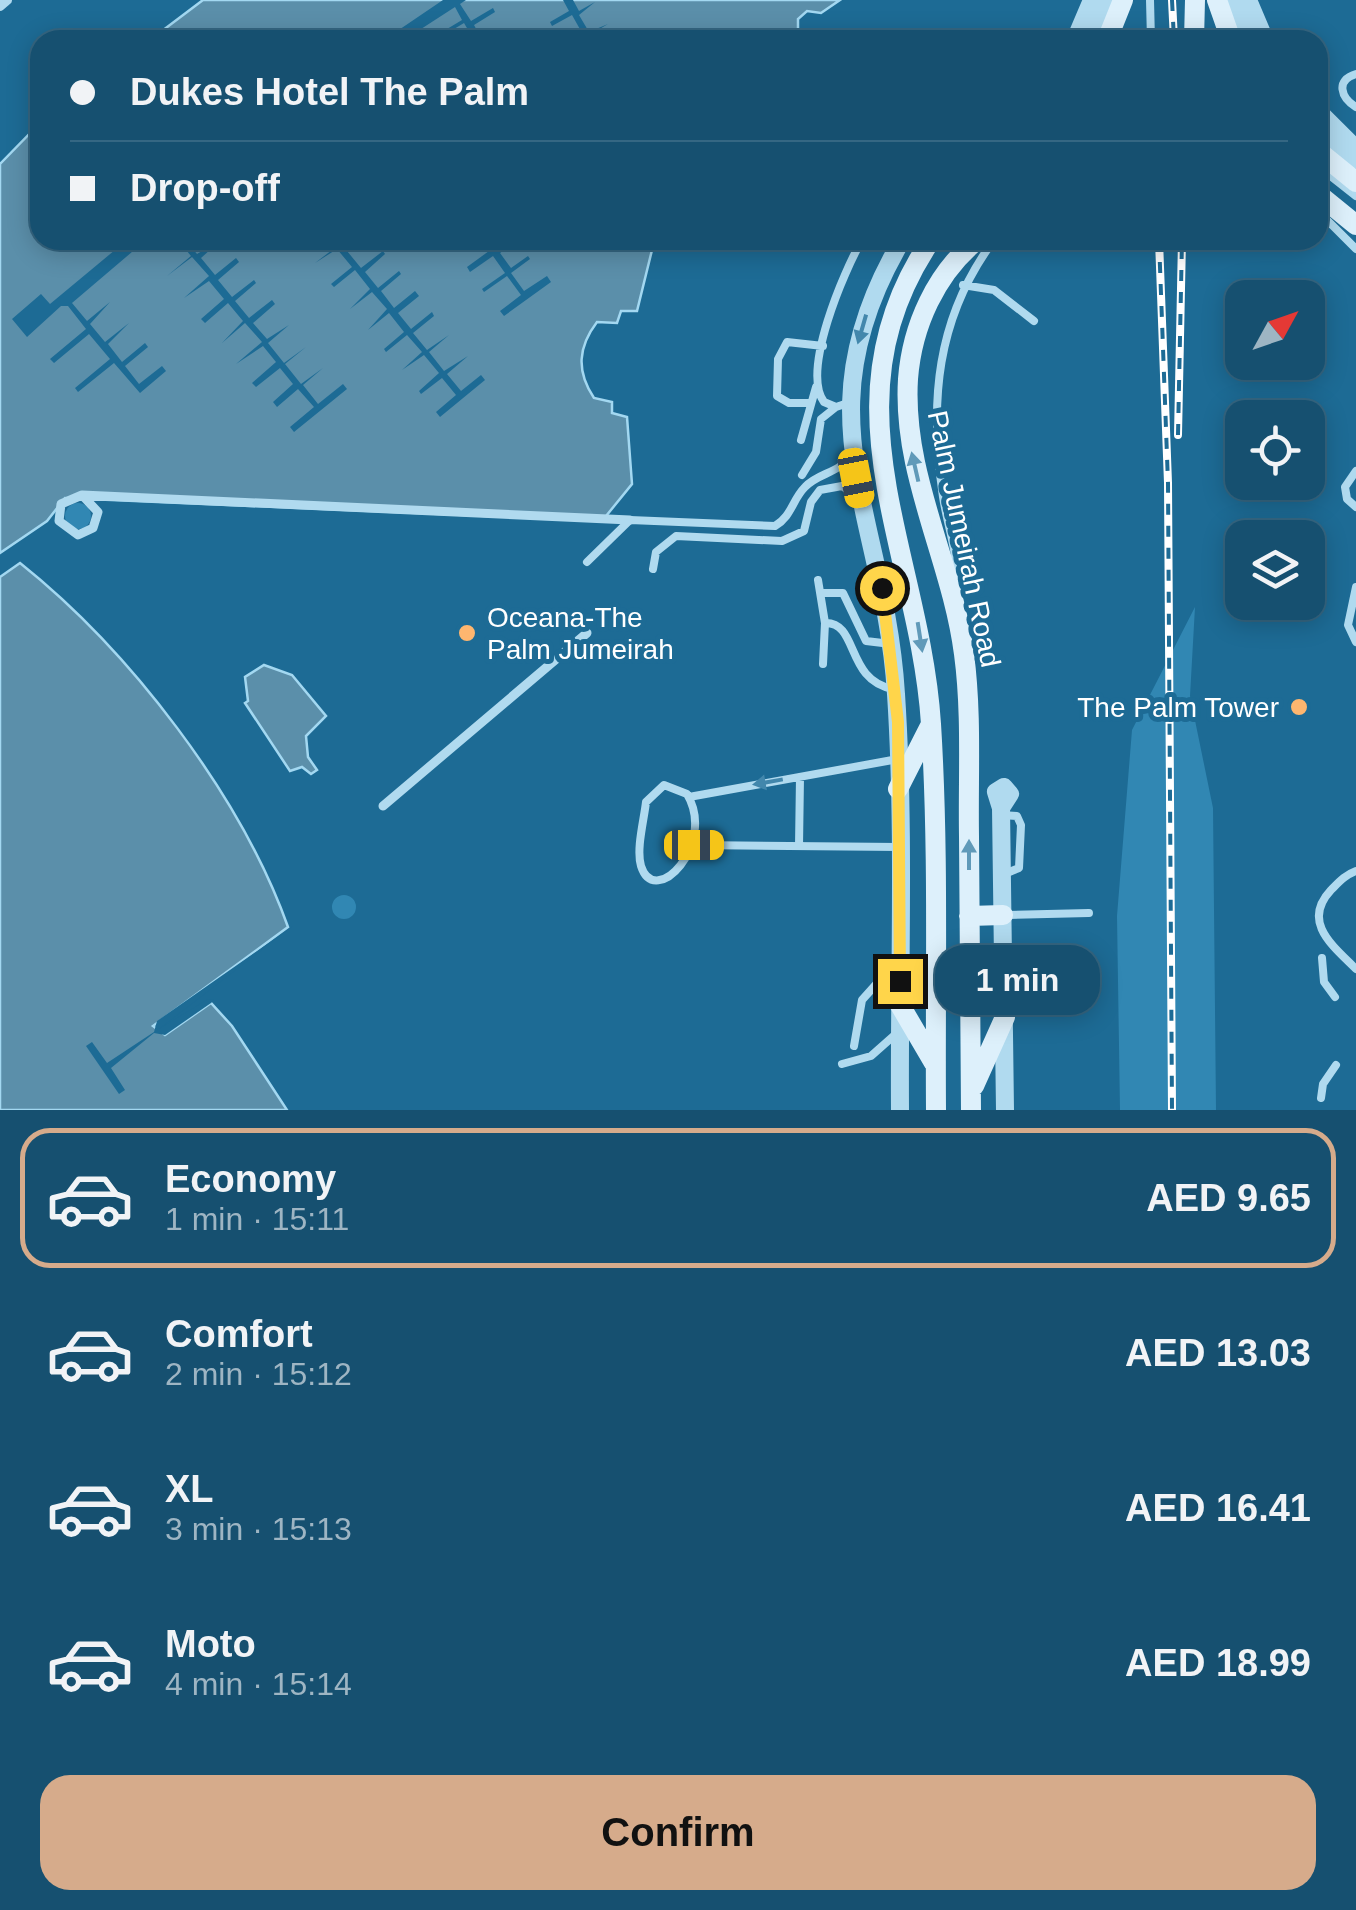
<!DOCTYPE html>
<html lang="en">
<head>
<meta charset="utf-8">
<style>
	body { margin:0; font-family:Helvetica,sans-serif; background:#235a78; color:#f1f3f6; height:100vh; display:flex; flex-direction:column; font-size:38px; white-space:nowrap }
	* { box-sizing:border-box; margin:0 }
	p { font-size:32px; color:#9eb5c3 }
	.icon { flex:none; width:55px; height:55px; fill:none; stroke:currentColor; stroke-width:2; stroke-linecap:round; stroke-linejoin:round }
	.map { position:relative; height:1110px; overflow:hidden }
	.panel { display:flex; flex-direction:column; background:#165070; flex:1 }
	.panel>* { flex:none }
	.hud { position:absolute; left:30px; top:30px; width:1298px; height:220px; border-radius:30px; box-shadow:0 5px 25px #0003,0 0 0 2px #356783; display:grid; align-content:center; height:220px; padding:0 40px; background:#165070 }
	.needle { width:65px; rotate:50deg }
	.fabs { position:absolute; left:1225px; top:280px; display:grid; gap:20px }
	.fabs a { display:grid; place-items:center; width:100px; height:100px; border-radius:20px; background:#165070; box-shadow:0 5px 25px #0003,0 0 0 2px #356783; font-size:50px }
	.end { position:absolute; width:45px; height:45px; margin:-22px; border:12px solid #ffd54a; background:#111; box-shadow:0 0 0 5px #111 }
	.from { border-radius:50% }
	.bubble { position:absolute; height:70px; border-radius:30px; background:#165070; box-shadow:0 5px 25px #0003,0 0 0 2px #356783; font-size:32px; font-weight:700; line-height:70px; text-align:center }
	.car { position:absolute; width:30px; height:60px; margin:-30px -15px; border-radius:12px; box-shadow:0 0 8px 2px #0007; background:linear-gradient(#f5c518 24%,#345 0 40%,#f5c518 0 76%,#345 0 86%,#f5c518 0) }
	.hud b { display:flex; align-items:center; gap:35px; height:95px; font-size:38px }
	.hud b+b { border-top:2px solid #356783 }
	.hud i { width:25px; height:25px; background:#f1f3f6 }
	ul { padding:18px 0 0; list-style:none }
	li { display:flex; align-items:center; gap:30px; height:140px; margin:0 20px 15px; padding:0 20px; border:5px solid transparent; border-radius:30px }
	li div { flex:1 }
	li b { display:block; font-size:38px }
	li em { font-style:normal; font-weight:700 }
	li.current { border-color:#d6ab8b }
	li>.icon { width:90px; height:90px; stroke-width:1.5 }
	.cta { display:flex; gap:20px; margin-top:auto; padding:20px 40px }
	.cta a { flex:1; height:115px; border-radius:30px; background:#d6ab8b; color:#111; font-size:40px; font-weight:700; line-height:115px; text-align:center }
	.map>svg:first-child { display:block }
	.green { fill:#3187b3 }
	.water { fill:#5b8faa; stroke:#a3d8f1; stroke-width:2.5 }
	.pier { fill:#1d6b95 }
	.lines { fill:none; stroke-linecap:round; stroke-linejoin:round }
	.service { stroke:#b0daef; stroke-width:8 }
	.pedestrian { stroke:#b0daef; stroke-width:9 }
	.minor { stroke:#b0daef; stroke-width:10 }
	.tertiary { stroke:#b0daef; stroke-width:18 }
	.secondary { stroke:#ddf0fb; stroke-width:20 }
	.rail-casing { stroke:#fff; stroke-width:8 }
	.rail { stroke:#1d6b95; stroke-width:4; stroke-dasharray:11; stroke-linecap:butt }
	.oneway { fill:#4287ac }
	.oneway2 { fill:#609ab9 }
	.route { stroke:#ffd54a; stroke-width:12 }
	.poi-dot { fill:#feb66f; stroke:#1d6b95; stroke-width:4 }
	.labels { text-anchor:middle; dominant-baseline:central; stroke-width:10; stroke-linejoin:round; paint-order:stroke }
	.street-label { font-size:28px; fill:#fff; stroke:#1d6b95 }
	.poi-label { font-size:28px; fill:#fff; stroke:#1d6b95; text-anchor:start }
</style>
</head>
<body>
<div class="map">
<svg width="1356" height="1110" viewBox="0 0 1356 1110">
	<rect width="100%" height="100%" fill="#1d6b95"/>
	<path class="green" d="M65 516a13 13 0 1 1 26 0a13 13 0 1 1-26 0Z
		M 1195,607 L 1190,696 L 1213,808 L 1216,1110 L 1120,1110 L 1117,916 L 1132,730 Z
		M332 907a12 12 0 1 1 24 0a12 12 0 1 1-24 0Z"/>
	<path class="water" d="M 203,0 L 840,0 L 821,13 L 807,11 L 798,19 L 798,31 L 789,40 L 150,40 Z
		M 40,123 L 40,240 L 648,240 L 652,250 L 637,311 L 621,311 L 617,323 L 597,322 C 578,347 576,371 594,398 L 612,402 L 612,413 L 627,417 L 632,484 L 602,521 L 65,498 L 47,521 L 0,553 L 0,164 Z
		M 20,563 C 129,650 241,795 288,927 L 153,1026 L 165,1035 L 211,1003 L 232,1026 L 287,1110 L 0,1110 L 0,577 Z
		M 264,665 L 292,675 L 326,716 L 306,736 L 308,757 L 317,770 L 311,774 L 302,767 L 290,771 L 245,703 L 248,701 L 245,677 Z"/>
	<path class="pier" d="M 443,0 L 466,0 L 460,4 L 471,21 L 493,8 L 495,12 L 474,25 L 482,40 L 474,40 L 464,23 L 444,35 L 442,32 L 462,20 L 455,7 L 404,40 L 384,40 Z
		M 563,0 L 573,0 L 579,11 L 595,2 L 579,15 L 589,32 L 608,24 L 591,34 L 594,40 L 584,35 L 567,40 L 581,31 L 572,15 L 552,26 L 550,22 L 569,11 Z
		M 127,240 L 146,240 L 72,303 L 87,321 L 110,302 L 90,324 L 105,342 L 129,323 L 108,344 L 122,362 L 145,343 L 148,347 L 125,366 L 139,384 L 162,366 L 166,371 L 140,393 L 114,363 L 78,392 L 75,388 L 110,359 L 89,334 L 54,363 L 50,359 L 86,329 L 68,306 L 61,306 L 27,337 L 12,319 L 41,294 L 50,304 Z
		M 178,240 L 185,240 L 197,254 L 221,240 L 201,258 L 215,275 L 236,258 L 239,262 L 218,280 L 232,297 L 254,280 L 256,283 L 235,301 L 249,318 L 272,300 L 275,304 L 253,323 L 267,339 L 289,325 L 268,343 L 284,363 L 306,347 L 285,364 L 301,384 L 323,368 L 303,385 L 318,404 L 343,384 L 347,389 L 294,432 L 290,427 L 314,407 L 298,389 L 277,407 L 273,402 L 293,384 L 280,368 L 256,387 L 252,383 L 276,362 L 263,346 L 236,364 L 262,342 L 245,323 L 222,343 L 243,321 L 228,303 L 205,323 L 201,319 L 224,299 L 209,281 L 184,298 L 209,276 L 192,257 L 167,276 L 191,256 Z
		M 331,240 L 338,240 L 346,249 L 359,240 L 347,251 L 361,268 L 383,251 L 385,254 L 365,272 L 378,288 L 399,271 L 401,274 L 381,291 L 394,308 L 415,291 L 419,296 L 398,313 L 411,329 L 432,312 L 434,316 L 413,333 L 427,350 L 449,335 L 429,352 L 444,371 L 468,356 L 447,374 L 461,391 L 481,375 L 485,380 L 440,417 L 436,412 L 456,395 L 442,378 L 421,394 L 419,391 L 439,373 L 424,355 L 402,370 L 422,352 L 407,335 L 386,352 L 384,349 L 404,332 L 389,313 L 368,330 L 387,309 L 372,292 L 350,309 L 370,289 L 355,270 L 334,287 L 331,284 L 352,267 L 337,249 L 315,263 L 336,247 Z
		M 482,240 L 489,240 L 496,250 L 518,240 L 500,253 L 511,268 L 528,256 L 530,259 L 511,273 L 524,291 L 547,276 L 551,282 L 504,316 L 500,311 L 521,295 L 507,276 L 484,292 L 482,289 L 505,273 L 493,256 L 470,272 L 467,267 L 489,251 Z
		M 293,926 L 159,1029 L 208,999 L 214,1000 L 211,1003 L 165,1035 L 154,1033 L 111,1068 L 125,1090 L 119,1094 L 86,1046 L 92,1042 L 107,1063 L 154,1032 L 157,1021 Z"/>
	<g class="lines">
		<path class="service" d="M 1150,0 L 1151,40
			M 1356,74 C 1335,80 1341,98 1356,107
			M 1318,166 L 1356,196
			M 1318,211 L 1356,249
			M 963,285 L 994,290 L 1034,321
			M 810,403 L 789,403 L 777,396 L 778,359 L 787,342 L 823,346
			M 848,403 L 836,407 L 824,402 C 801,371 844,271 862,240
			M 801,440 L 816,387
			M 1356,471 L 1345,487 L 1347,499 L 1356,507
			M 802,475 L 816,452 L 821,419 L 836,407
			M 587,562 L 630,520 L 775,526 C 792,516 792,500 805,487 C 819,472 839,474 851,455
			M 653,569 L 656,552 L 676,536 L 782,541 L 804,531 L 811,502 L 820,490 L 842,486 L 856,496
			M 818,580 L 825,623 L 823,664
			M 956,580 C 958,552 947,524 943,497 C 929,402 936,318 994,240
			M 1356,587 L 1348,625 L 1356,642
			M 821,593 L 843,593 L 866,641 L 891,644
			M 825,623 C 859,622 845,680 893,689
			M 664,785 L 687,794 C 717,844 655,910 641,866 C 636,849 644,820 646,802 Z
			M 689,797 L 898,759
			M 1001,815 L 1017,816 L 1021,825 L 1019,868 L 1002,875
			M 694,845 L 899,847
			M 799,846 L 800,777
			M 1356,871 C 1345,875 1339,882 1331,890 C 1301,922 1333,946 1356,969
			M 1007,915 L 1089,913
			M 1322,958 L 1324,982 L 1335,997
			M 854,1046 L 862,1000 L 897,961
			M 842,1064 L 871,1056 L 897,1033
			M 1321,1098 L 1323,1084 L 1336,1065"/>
		<path class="pedestrian" d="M 82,495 L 98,512 L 93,528 L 78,535 L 59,521 L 61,504 L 82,495 L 630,520
			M 383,806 L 587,633"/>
		<path class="minor" d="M 0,6 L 7,0"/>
		<path class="tertiary" d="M 1233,0 L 1248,40
			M 1248,0 L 1265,40
			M 1075,40 L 1092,0
			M 1089,40 L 1105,0
			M 1318,111 L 1356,149
			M 1318,132 L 1356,160
			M 1001,808 L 1010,794 L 1004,787 L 996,792 L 1001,808 L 1005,1110
			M 900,1110 C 899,972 905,832 896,694 C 885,515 797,417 902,240"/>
		<path class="secondary" d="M 1217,0 L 1231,40
			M 1107,40 L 1123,0
			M 1194,40 L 1195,0
			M 1318,151 L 1356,182
			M 1318,194 L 1356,225
			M 931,240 C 820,404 920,551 931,724 C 939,852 935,982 936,1110
			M 898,789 L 930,726
			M 969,916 L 1003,915
			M 900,1005 L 934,1063
			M 974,1086 L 1005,1017
			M 971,1110 C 971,1019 969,927 969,836 C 968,776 972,714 964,654 C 952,560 902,475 908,379 C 912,326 936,273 977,240"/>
		<g class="rail-casing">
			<path id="rail" d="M 1172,0 L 1174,40
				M 1159,240 L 1168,483 L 1172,1110
				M 1178,435 L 1182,240"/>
		</g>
		<use href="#rail" class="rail"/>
	</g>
	<defs><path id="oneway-solid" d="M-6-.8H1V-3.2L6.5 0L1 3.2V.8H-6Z" transform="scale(2.5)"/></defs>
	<g class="oneway">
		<use href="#oneway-solid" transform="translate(862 329) rotate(106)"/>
		<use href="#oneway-solid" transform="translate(768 782) rotate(170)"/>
	</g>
	<g class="oneway2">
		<use href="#oneway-solid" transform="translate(915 467) rotate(-103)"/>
		<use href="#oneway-solid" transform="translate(920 637) rotate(81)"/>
		<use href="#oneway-solid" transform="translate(969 855) rotate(-90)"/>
	</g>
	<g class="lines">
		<path class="route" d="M 882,588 L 898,722 L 900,981"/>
	</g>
	<g class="poi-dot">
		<circle cx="467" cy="633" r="10"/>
		<circle cx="1299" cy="707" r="10"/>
	</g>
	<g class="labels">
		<g class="street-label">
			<text transform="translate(964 539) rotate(78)">Palm Jumeirah Road</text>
		</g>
		<g class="poi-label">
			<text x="487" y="617">Oceana-The<tspan x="487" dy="32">Palm Jumeirah</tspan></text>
			<text x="1279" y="707" text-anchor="end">The Palm Tower</text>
		</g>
	</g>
</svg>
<div class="fabs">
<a><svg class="needle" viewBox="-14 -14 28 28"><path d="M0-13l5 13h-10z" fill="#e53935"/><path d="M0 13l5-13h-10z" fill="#9eb5c3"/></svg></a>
<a><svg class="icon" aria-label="locate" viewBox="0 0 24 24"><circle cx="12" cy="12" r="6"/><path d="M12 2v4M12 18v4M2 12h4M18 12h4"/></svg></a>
<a><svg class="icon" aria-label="layers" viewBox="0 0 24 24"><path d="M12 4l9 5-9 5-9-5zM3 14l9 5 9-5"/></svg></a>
</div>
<i class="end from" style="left:882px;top:588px"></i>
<i class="end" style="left:900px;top:981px"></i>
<div class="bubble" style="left:935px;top:945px;width:165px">1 min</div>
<i class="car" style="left:856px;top:478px;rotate:169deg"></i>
<i class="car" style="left:694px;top:845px;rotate:90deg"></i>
<div class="hud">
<b><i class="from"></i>Dukes Hotel The Palm</b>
<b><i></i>Drop-off</b>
</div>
</div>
<section class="panel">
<ul>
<li class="current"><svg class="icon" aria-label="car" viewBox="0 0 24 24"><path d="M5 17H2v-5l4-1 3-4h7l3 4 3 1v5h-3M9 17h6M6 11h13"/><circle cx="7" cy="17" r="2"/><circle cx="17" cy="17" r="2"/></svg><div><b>Economy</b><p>1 min · 15:11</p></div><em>AED 9.65</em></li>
<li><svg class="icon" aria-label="car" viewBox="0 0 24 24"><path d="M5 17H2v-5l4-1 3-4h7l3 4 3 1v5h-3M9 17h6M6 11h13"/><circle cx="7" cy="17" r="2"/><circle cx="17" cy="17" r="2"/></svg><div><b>Comfort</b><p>2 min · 15:12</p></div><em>AED 13.03</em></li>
<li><svg class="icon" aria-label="car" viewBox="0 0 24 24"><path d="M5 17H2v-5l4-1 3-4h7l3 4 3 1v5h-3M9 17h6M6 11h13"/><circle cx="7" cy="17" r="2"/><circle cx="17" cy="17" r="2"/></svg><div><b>XL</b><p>3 min · 15:13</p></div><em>AED 16.41</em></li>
<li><svg class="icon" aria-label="car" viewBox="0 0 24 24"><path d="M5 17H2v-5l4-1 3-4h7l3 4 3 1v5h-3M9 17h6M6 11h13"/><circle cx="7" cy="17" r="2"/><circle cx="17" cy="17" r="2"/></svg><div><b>Moto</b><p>4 min · 15:14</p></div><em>AED 18.99</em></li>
</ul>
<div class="cta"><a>Confirm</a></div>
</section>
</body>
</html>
